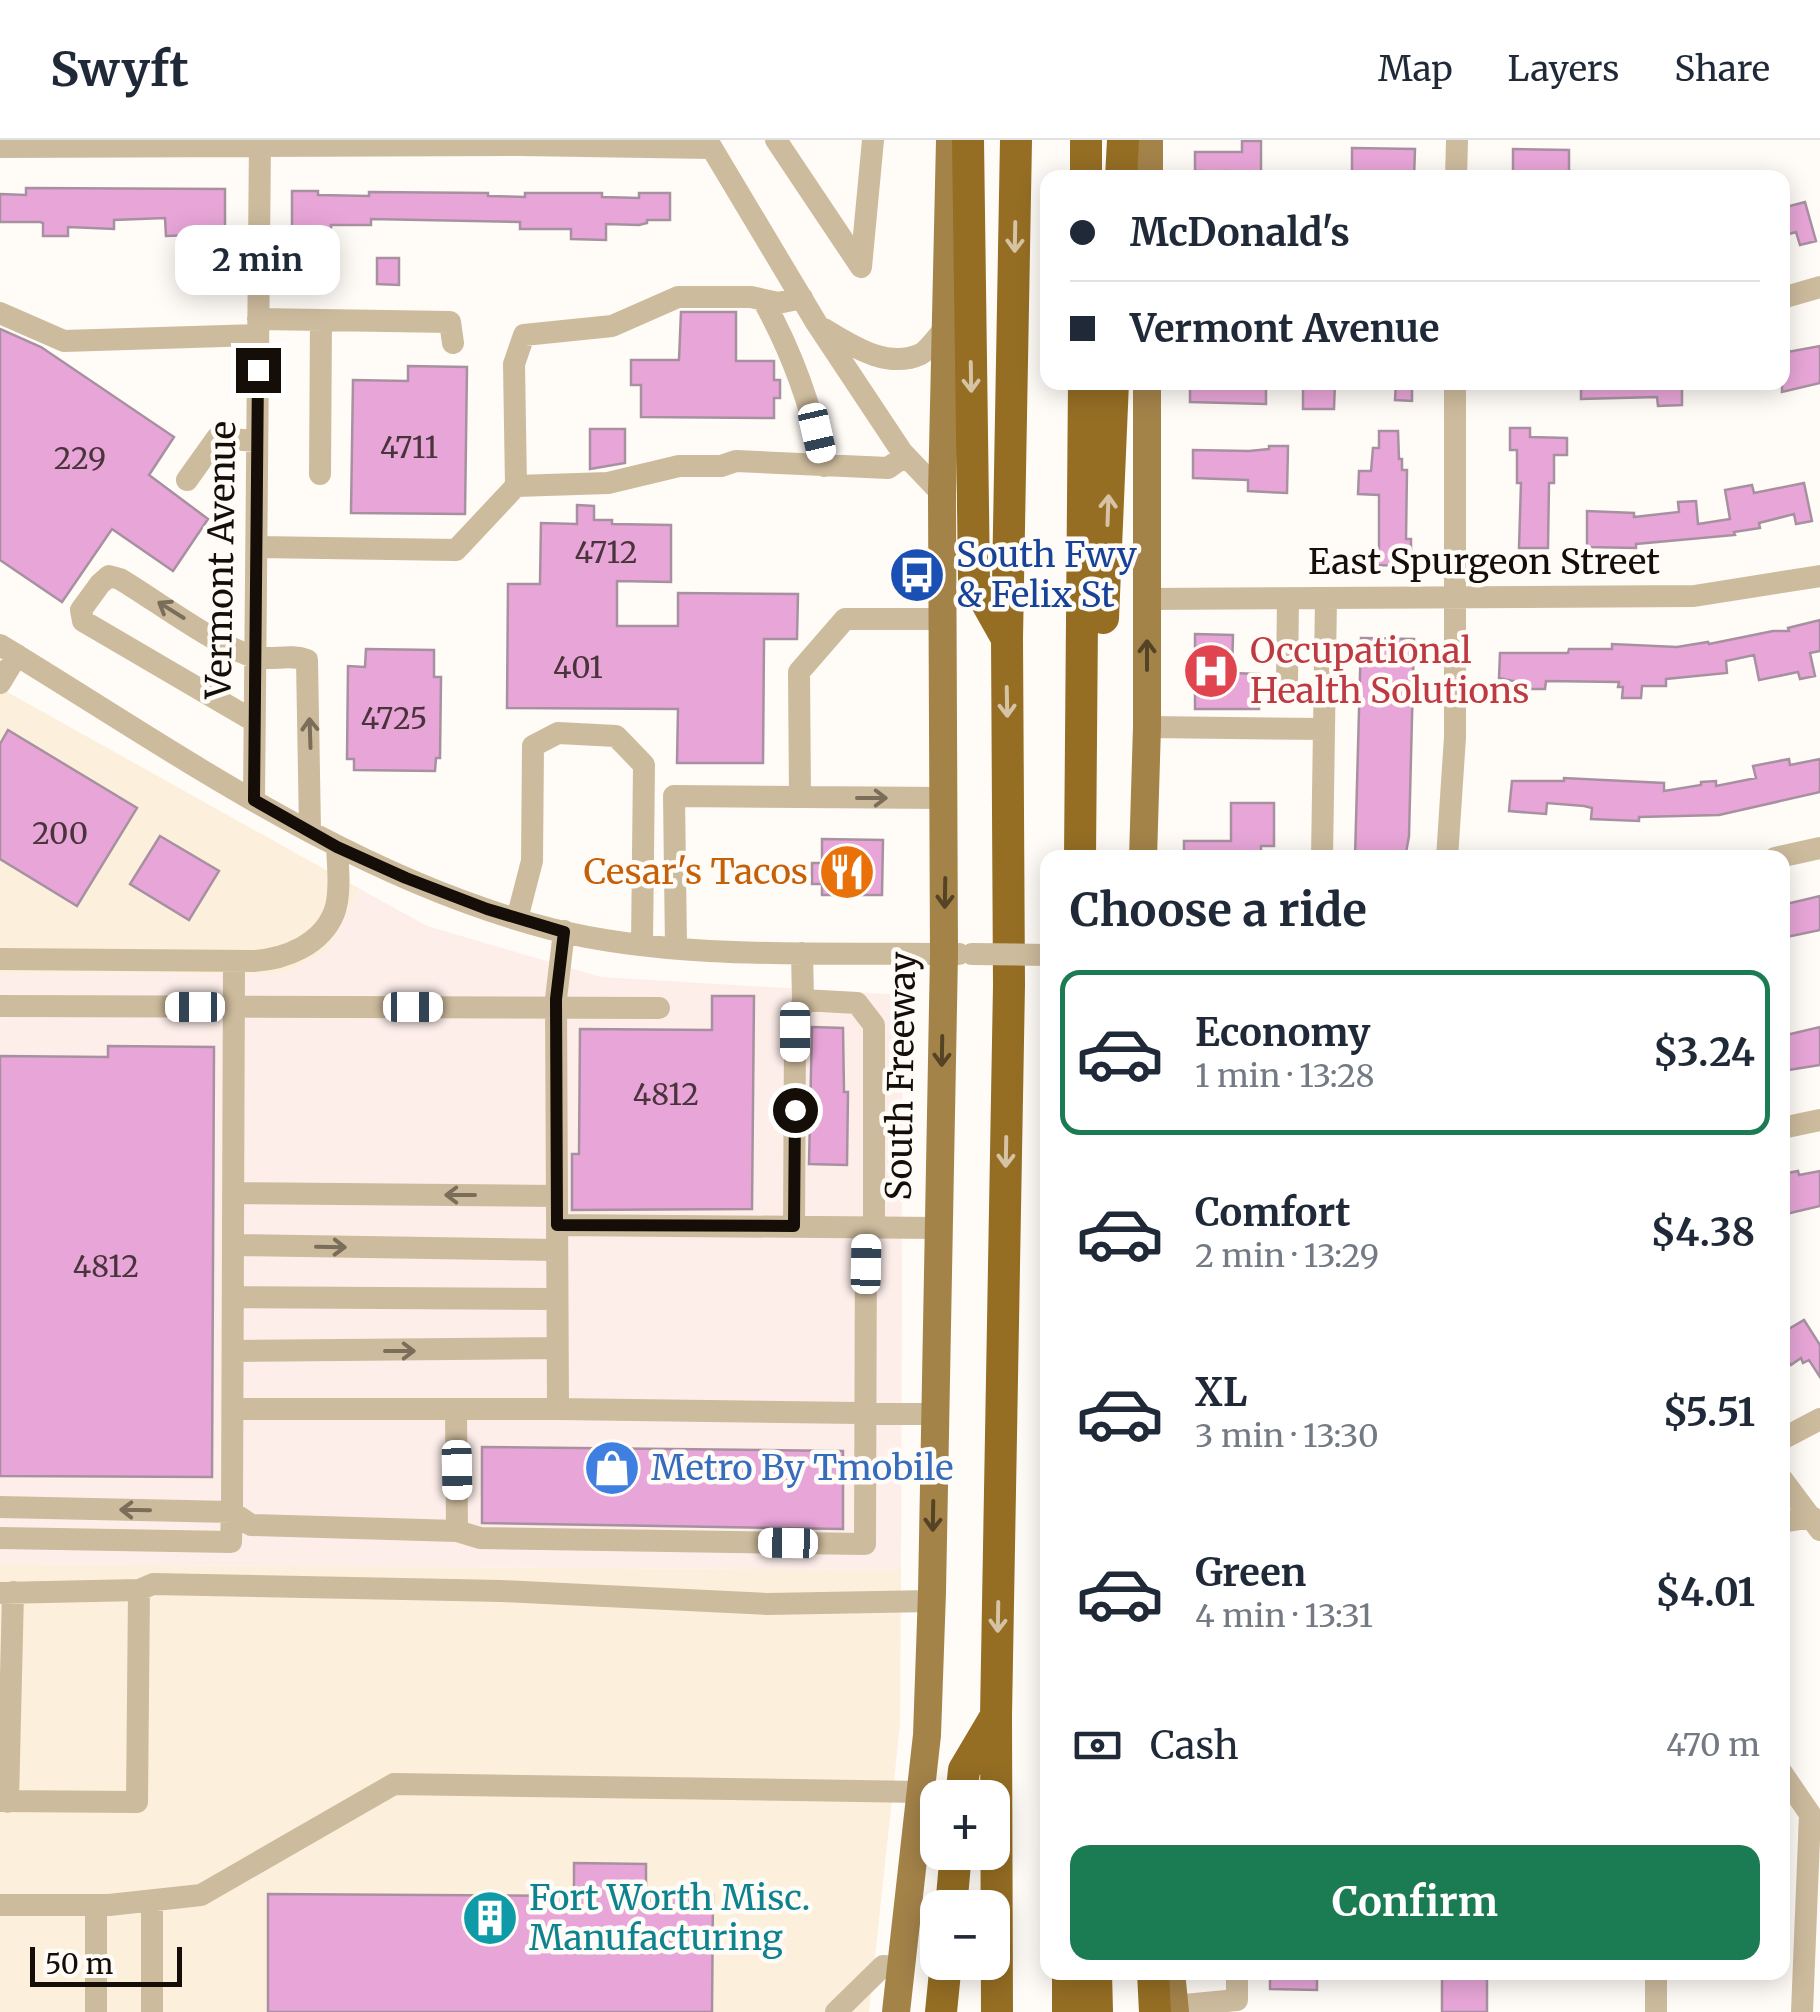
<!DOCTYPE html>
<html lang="en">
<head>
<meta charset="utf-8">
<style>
	body { margin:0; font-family:Merriweather,serif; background:#f6f6f7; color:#1f2937; height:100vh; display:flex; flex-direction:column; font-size:38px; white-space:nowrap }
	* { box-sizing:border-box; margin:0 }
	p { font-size:32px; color:#747a83 }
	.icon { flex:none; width:55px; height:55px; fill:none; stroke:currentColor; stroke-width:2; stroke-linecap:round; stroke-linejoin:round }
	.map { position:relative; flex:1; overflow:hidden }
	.details { position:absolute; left:1040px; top:710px; width:750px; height:1130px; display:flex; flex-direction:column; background:#fff; border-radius:20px; box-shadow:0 5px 25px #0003 }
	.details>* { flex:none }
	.hud { position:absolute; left:1040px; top:30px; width:750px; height:220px; border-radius:20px; box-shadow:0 5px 25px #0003; display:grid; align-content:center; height:220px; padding:0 30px; background:#fff }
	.buttons { position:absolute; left:920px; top:1640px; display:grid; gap:20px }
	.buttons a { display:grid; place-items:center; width:90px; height:90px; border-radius:20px; background:#fff; box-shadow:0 5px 25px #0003; font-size:50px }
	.scale { position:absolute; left:30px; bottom:25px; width:152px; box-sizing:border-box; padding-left:10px; border:5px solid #150e08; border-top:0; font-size:28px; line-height:35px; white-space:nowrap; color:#150e08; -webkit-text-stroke:8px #fffbf7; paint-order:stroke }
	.end { position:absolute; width:45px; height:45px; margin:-22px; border:12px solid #150e08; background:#fff; box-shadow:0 0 0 5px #fff }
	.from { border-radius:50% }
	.bubble { position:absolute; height:70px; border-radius:20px; background:#fff; box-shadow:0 5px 25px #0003; font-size:32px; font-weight:700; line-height:70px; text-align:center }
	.car { position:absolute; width:30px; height:60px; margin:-30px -15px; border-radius:12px; box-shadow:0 0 8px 2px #0007; background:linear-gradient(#fff 24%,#345 0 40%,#fff 0 76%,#345 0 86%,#fff 0) }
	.hud b { display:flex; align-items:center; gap:35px; height:95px; font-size:38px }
	.hud b+b { border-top:2px solid #e0e1e3 }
	.hud i { width:25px; height:25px; background:#1f2937 }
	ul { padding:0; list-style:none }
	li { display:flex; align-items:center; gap:30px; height:165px; margin:0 20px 15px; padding:0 10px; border:5px solid transparent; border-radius:20px }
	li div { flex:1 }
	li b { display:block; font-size:38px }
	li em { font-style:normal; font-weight:700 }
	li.current { border-color:#1b7c53 }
	li>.icon { width:90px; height:90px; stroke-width:1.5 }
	h2 { padding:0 30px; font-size:45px; line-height:120px }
	.pay { display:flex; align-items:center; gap:25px; height:110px; padding:0 30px; font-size:38px }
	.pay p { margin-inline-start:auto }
	.action { display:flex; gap:20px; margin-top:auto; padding:20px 30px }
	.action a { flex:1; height:115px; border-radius:20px; background:#1b7c53; color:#fff; font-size:40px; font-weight:700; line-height:115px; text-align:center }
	header { display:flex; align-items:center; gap:60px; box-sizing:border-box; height:140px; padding:0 50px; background:#fff; border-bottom:2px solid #e0e1e3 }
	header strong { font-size:48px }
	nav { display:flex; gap:55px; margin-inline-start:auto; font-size:35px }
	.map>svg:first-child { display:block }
	.commercial { fill:#fdeeea }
	.industrial { fill:#fcf0dc }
	.building { fill:#e8a6d8; stroke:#a791a1; stroke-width:2.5 }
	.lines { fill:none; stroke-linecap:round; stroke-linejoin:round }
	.minor { stroke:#cdbb9d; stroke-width:22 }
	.major { stroke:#a48349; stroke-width:28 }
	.highway { stroke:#956e24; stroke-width:32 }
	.minor-bridge { stroke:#cdbb9d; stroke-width:22 }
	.oneway { stroke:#d5c3a3 }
	.oneway2 { stroke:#7a6d5a }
	.oneway3 { stroke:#554325 }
	.route { stroke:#150e08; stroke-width:12 }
	.labels { text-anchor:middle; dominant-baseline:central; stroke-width:9; stroke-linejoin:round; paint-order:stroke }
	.number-label { font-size:30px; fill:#4a343c }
	.transit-label { font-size:35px; fill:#164399; stroke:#fffbf7; text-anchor:start }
	.street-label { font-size:35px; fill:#150e08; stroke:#fffbf7 }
	.health-label { font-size:35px; fill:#be3a42; stroke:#fffbf7; text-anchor:start }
	.food-label { font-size:35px; fill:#c56008; stroke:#fffbf7; text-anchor:end }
	.shop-label { font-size:35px; fill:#366cbe; stroke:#fffbf7; text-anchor:start }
	.culture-label { font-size:35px; fill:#0d838f; stroke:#fffbf7; text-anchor:start }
</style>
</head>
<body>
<header>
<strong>Swyft</strong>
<nav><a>Map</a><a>Layers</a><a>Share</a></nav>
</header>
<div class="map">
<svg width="1820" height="1872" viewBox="0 0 1820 1872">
	<rect width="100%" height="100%" fill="#fffbf7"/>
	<path class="commercial" d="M 360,749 L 427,786 L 601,837 L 903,855 L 901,1430 L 0,1424 L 0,833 L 285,834 L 327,810 Z"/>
	<path class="industrial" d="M 0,548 L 360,749 L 327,810 L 285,834 L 0,833 Z
		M 0,1424 L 901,1430 L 900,1585 L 869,1872 L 0,1872 Z"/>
	<path class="building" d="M 1242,1 L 1261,1 L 1261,32 L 1224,31 L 1224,38 L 1203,38 L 1203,31 L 1195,31 L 1195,12 L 1242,12 Z
		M 1352,8 L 1415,9 L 1414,38 L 1352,33 Z
		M 1513,9 L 1569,10 L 1569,35 L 1513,38 Z
		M 26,48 L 225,49 L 225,92 L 221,92 L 221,108 L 195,108 L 195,95 L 166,96 L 165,78 L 114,80 L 114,89 L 68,87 L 68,96 L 43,96 L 43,83 L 40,82 L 0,82 L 0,54 L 26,55 Z
		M 292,51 L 318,51 L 318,55 L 369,56 L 369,52 L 488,53 L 488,56 L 525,57 L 525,53 L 602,53 L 602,57 L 639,58 L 639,53 L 670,53 L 670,80 L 647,80 L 647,83 L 639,85 L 606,84 L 606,100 L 571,99 L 571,89 L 520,89 L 520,82 L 371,79 L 371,85 L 331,85 L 331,105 L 318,105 L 318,110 L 292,110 Z
		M 1805,62 L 1816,101 L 1800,105 L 1796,92 L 1782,96 L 1782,68 Z
		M 377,118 L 399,118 L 399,145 L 377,144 Z
		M 681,172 L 736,172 L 736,221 L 774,221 L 774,240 L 780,240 L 780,258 L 774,258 L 774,278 L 641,277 L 641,245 L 631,245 L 631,220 L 679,220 Z
		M 0,189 L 41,207 L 174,297 L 149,335 L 208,379 L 173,431 L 112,389 L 62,462 L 0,420 Z
		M 1820,206 L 1820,243 L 1782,252 L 1782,213 Z
		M 408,226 L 467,227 L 465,374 L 351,373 L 353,240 L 408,241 Z
		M 1190,242 L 1266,242 L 1266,264 L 1190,262 Z
		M 1303,242 L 1335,242 L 1334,269 L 1303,269 Z
		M 1396,242 L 1412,242 L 1412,261 L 1395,260 Z
		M 1581,242 L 1682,242 L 1682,265 L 1658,266 L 1657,257 L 1581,259 Z
		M 1510,288 L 1530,288 L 1530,297 L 1567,298 L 1567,315 L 1554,315 L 1554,343 L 1549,343 L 1548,408 L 1519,408 L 1521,343 L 1517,343 L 1517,310 L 1510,310 Z
		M 590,289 L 625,289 L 625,323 L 590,329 Z
		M 1379,291 L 1398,291 L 1399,319 L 1402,319 L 1402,330 L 1407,330 L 1406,399 L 1411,399 L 1411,426 L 1372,425 L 1372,408 L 1379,408 L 1379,355 L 1358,354 L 1359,331 L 1371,331 L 1373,308 L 1379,308 Z
		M 1269,306 L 1288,306 L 1287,353 L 1248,351 L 1248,340 L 1193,338 L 1193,310 L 1249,311 L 1269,309 Z
		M 1804,343 L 1812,381 L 1796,384 L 1794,374 L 1759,383 L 1760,388 L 1734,392 L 1735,395 L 1636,404 L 1636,408 L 1587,407 L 1587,371 L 1634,373 L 1634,377 L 1679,372 L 1678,362 L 1696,361 L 1698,384 L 1730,379 L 1725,350 L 1752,345 L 1754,353 Z
		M 577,365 L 594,366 L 594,380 L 612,380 L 612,384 L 671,385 L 671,442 L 617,441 L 617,486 L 678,486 L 678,453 L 798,454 L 797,499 L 764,499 L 763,623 L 677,623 L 678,569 L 507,568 L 508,444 L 540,444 L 541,383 L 577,384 Z
		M 1820,480 L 1820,511 L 1810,513 L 1815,536 L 1800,539 L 1798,532 L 1759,540 L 1754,515 L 1726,521 L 1727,533 L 1666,539 L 1666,546 L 1642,546 L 1641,558 L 1622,558 L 1623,547 L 1618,547 L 1619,542 L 1546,541 L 1545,549 L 1527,549 L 1527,544 L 1499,538 L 1500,513 L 1568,513 L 1569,509 L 1612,509 L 1612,504 L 1677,507 L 1708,502 L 1709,504 L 1773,491 L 1789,491 L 1788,488 Z
		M 1195,494 L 1233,495 L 1232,533 L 1260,534 L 1259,569 L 1195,569 Z
		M 1361,498 L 1414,499 L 1409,696 L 1405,718 L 1355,718 Z
		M 366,509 L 434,510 L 434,537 L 441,537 L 440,618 L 436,618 L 435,631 L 354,630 L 354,619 L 347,619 L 348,526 L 365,527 Z
		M 8,590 L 137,668 L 77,766 L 0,719 L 0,604 Z
		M 1789,619 L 1790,625 L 1820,619 L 1820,652 L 1719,675 L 1639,677 L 1639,681 L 1591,679 L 1592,668 L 1584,666 L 1547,663 L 1546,674 L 1509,671 L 1512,641 L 1564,641 L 1564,638 L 1664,643 L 1664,651 L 1701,645 L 1701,642 L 1716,641 L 1716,646 L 1756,638 L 1753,626 Z
		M 1231,663 L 1274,663 L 1274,706 L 1261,706 L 1261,718 L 1184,718 L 1184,701 L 1231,701 Z
		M 160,696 L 219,731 L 189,780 L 130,744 Z
		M 822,699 L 883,700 L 882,755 L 822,755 L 822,744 L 812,744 L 812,723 L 822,723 Z
		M 1820,756 L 1820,790 L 1782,798 L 1782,765 Z
		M 712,856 L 754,856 L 752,1069 L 572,1070 L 572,1014 L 579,1014 L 580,889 L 712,890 Z
		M 812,887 L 843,888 L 844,952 L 848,952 L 847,1025 L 809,1024 Z
		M 1820,887 L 1820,925 L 1782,931 L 1782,896 Z
		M 108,906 L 214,907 L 212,1337 L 0,1336 L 0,916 L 108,917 Z
		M 1798,1031 L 1799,1035 L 1820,1031 L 1820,1066 L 1782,1075 L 1782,1034 Z
		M 1804,1180 L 1820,1205 L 1820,1237 L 1809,1220 L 1803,1223 L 1801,1218 L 1791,1225 L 1782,1212 L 1782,1193 Z
		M 482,1307 L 843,1311 L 843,1389 L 482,1383 Z
		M 574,1723 L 646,1724 L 646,1755 L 713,1755 L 712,1872 L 268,1872 L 268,1754 L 574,1756 Z
		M 1270,1832 L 1317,1832 L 1317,1850 L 1270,1849 Z
		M 1442,1832 L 1487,1832 L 1487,1872 L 1442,1872 Z"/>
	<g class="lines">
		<path class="minor" d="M 707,0 L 817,184 L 902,312 L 942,354
			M 776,0 L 861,127 L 873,0
			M 0,7 L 520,5 L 711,8
			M 1456,38 L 1457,0
			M 1782,158 L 1820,147
			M 763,160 C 793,214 811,266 824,326
			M 0,173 L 64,201 L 258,195
			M 258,179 L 450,182 L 453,203
			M 824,189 C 851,205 887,230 921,214 C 930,209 940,193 948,185
			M 320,334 L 321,180
			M 187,340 L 217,298 L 257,301
			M 516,346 L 514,224 L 524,195 L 612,186 L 678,157 L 751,157 L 778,163 L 802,158
			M 257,407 L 456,410 L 516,346 L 608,343 L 679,326 L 721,326 L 736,321 L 888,328 L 905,316
			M 1147,459 L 1694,456 L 1820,436
			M 0,505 C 176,612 349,737 551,789 C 677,821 829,812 959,814
			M 1287,541 L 1288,459
			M 0,543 L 17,515
			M 254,581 L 83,481 L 81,470 L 100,444 L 109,436 L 120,439 C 155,460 215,505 252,516 C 270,522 289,513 307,520 L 310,690
			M 1147,587 L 1324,589 L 1326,458
			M 800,657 L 945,658
			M 254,660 L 260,0
			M 1322,718 L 1324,589
			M 1447,718 L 1455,597 L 1455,242
			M 1775,718 L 1820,708
			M 517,779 L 532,721 L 533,606 L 558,593 L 616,596 L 644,625 L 642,803
			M 564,791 L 556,859 L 558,1269 L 935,1274
			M 676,807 L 674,656 L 800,657 L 799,532 L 845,479 L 943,479
			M 0,819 L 254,821 C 285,819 321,805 334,773 C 341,755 338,726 337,707
			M 234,821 L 232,1372 L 251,1385 L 457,1391 L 456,1269
			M 803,860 L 857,863 L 874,885 L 874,1087
			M 0,866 L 659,868
			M 1782,988 L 1820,980
			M 233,1053 L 557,1056
			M 557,1085 L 938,1088
			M 794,1087 L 795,893 L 803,860 L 802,813
			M 233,1105 L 557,1110
			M 233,1157 L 556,1159
			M 233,1211 L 555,1208
			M 233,1269 L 558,1269
			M 1782,1299 L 1820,1279
			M 1782,1339 L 1820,1390
			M 0,1367 L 232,1372 L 231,1402 L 0,1398
			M 1782,1382 L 1812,1377
			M 457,1391 L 480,1398 L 865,1404 L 866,1087
			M 0,1453 L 139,1450 L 153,1444 L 502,1451 L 767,1464 L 932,1461
			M 1782,1633 L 1810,1674 L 1802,1872
			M 0,1661 L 137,1662 L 139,1450
			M 8,1662 L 13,1452
			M 0,1765 L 109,1765 L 201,1755 L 394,1644 L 922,1652
			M 96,1765 L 96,1872
			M 1174,1866 L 1237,1860 L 1237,1832
			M 152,1872 L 152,1762
			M 836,1872 L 883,1826 L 902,1827
			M 1656,1872 L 1656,1832"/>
		<path class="major" d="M 1149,38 L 1149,0
			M 1143,718 L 1147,587 L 1147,242
			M 1171,1832 L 1175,1872
			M 896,1872 L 927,1595 L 932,1452 L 944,814 L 942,354 L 950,0"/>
		<path class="highway" d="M 968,0 L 974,440 L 1006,497
			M 1086,38 L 1086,0
			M 1121,38 L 1123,0
			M 1103,478 L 1113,242
			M 1080,718 L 1084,242
			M 961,1658 L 964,1630 L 996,1576
			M 951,1768 L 956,1712
			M 1096,1832 L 1097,1872
			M 1153,1832 L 1155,1872
			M 941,1872 L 946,1822
			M 997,1872 L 996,1576 L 1009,845 L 1007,498 L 1016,0
			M 1068,1872 L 1068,1832"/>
		<path class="minor-bridge" d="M 972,814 L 1048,815"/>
	</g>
	<defs><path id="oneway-shaft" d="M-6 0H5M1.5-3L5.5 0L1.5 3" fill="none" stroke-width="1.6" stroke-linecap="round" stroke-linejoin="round" transform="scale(2.5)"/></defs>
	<g class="oneway">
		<use href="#oneway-shaft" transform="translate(1015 97) rotate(91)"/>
		<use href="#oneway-shaft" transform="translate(971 237) rotate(89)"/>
		<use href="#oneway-shaft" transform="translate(1108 370) rotate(-88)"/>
		<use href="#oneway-shaft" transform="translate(1007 562) rotate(89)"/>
		<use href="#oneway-shaft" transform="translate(1006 1012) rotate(91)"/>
		<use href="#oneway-shaft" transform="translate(998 1477) rotate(91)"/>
	</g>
	<g class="oneway2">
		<use href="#oneway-shaft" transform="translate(171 470) rotate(-148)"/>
		<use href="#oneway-shaft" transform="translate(310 593) rotate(-92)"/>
		<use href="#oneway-shaft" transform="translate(872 658)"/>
		<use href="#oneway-shaft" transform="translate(460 1055) rotate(-180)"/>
		<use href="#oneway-shaft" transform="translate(331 1107) rotate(1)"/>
		<use href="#oneway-shaft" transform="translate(400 1211)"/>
		<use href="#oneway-shaft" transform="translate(135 1370) rotate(-179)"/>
	</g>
	<g class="oneway3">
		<use href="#oneway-shaft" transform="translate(1147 515) rotate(-90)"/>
		<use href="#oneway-shaft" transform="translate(945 753) rotate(91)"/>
		<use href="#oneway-shaft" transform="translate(942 911) rotate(91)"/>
		<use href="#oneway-shaft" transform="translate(933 1376) rotate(91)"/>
	</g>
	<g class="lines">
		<path class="route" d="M 258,230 L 254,660 L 337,707 L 406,738 L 487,769 L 564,792 L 556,859 L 557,1085 L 794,1086 L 795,970"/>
	</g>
	<defs>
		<g id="bus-disc" transform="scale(2.875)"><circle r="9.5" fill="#1a4fb4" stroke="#fffbf7"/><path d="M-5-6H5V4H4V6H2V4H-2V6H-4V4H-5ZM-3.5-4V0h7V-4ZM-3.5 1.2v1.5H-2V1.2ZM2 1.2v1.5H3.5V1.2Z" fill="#fff"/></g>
		<g id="hospital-disc" transform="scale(2.875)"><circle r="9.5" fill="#e0444e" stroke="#fffbf7"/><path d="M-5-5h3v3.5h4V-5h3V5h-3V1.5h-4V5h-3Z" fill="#fff"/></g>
		<g id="restaurant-disc" transform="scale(2.875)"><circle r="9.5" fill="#e8710a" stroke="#fffbf7"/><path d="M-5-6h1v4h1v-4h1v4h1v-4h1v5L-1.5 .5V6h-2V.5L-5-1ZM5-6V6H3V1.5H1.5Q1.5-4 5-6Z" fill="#fff"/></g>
		<g id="shop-disc" transform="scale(2.875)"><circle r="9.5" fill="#3f7fe0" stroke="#fffbf7"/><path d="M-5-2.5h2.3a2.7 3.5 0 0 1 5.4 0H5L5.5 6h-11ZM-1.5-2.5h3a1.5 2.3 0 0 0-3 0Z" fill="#fff"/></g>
		<g id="building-disc" transform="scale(2.875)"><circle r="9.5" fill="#0f9aa8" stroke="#fffbf7"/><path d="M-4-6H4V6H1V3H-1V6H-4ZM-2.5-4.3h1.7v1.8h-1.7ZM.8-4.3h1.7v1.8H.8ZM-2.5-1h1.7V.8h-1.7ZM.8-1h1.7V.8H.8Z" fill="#fff"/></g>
	</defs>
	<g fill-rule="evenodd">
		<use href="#bus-disc" x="917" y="435"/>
		<use href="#hospital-disc" x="1211" y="531"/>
		<use href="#restaurant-disc" x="847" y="732"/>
		<use href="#shop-disc" x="612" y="1328"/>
		<use href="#building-disc" x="490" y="1778"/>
	</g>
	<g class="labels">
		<g class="number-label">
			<text x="409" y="307">4711</text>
			<text x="80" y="318">229</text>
			<text x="606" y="412">4712</text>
			<text x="578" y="527">401</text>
			<text x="394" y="578">4725</text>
			<text x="60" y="693">200</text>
			<text x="666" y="954">4812</text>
			<text x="106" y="1126">4812</text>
		</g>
		<g class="transit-label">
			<text x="956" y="415">South Fwy<tspan x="956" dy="40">&amp; Felix St</tspan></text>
		</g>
		<g class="street-label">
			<text transform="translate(221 420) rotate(-89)">Vermont Avenue</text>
			<text x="1484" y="422">East Spurgeon Street</text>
			<text transform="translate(901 936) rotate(-89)">South Freeway</text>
		</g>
		<g class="health-label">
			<text x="1250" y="511">Occupational<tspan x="1250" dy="40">Health Solutions</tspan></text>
		</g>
		<g class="food-label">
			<text x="808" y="732">Cesar's Tacos</text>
		</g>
		<g class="shop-label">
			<text x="651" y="1328">Metro By Tmobile</text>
		</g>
		<g class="culture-label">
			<text x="529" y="1758">Fort Worth Misc.<tspan x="529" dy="40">Manufacturing</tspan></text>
		</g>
	</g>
</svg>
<div class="buttons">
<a>+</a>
<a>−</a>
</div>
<div class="scale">50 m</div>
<i class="end from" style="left:795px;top:970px"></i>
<i class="end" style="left:258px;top:230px"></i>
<div class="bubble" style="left:175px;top:85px;width:165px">2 min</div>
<i class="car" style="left:817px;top:293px;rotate:167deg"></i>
<i class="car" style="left:195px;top:867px;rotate:270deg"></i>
<i class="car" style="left:413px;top:867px;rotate:90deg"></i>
<i class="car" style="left:795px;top:892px;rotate:180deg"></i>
<i class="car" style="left:866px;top:1124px;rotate:1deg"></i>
<i class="car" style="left:457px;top:1330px;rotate:179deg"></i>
<i class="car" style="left:788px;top:1403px;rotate:271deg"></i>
<div class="hud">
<b><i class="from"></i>McDonald's</b>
<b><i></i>Vermont Avenue</b>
</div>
<section class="details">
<h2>Choose a ride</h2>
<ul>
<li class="current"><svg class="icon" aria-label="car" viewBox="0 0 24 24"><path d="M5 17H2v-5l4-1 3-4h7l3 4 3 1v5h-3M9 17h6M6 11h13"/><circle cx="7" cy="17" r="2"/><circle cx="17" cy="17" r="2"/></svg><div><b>Economy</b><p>1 min · 13:28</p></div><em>$3.24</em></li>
<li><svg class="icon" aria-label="car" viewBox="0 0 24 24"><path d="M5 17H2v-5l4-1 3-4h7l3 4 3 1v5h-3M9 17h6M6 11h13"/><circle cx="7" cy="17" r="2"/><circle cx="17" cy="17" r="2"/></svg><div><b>Comfort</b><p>2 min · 13:29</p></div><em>$4.38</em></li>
<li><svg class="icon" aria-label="car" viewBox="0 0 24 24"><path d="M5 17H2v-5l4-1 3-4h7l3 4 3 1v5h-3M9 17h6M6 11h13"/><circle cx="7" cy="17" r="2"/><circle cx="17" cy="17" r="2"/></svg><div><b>XL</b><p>3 min · 13:30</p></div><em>$5.51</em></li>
<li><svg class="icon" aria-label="car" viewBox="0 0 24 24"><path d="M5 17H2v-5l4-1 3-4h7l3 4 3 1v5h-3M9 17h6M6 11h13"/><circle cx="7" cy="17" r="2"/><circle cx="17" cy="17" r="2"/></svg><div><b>Green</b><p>4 min · 13:31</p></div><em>$4.01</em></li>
</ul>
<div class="pay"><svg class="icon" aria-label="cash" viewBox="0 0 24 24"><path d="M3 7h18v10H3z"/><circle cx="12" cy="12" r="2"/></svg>Cash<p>470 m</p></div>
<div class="action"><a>Confirm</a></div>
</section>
</div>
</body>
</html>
